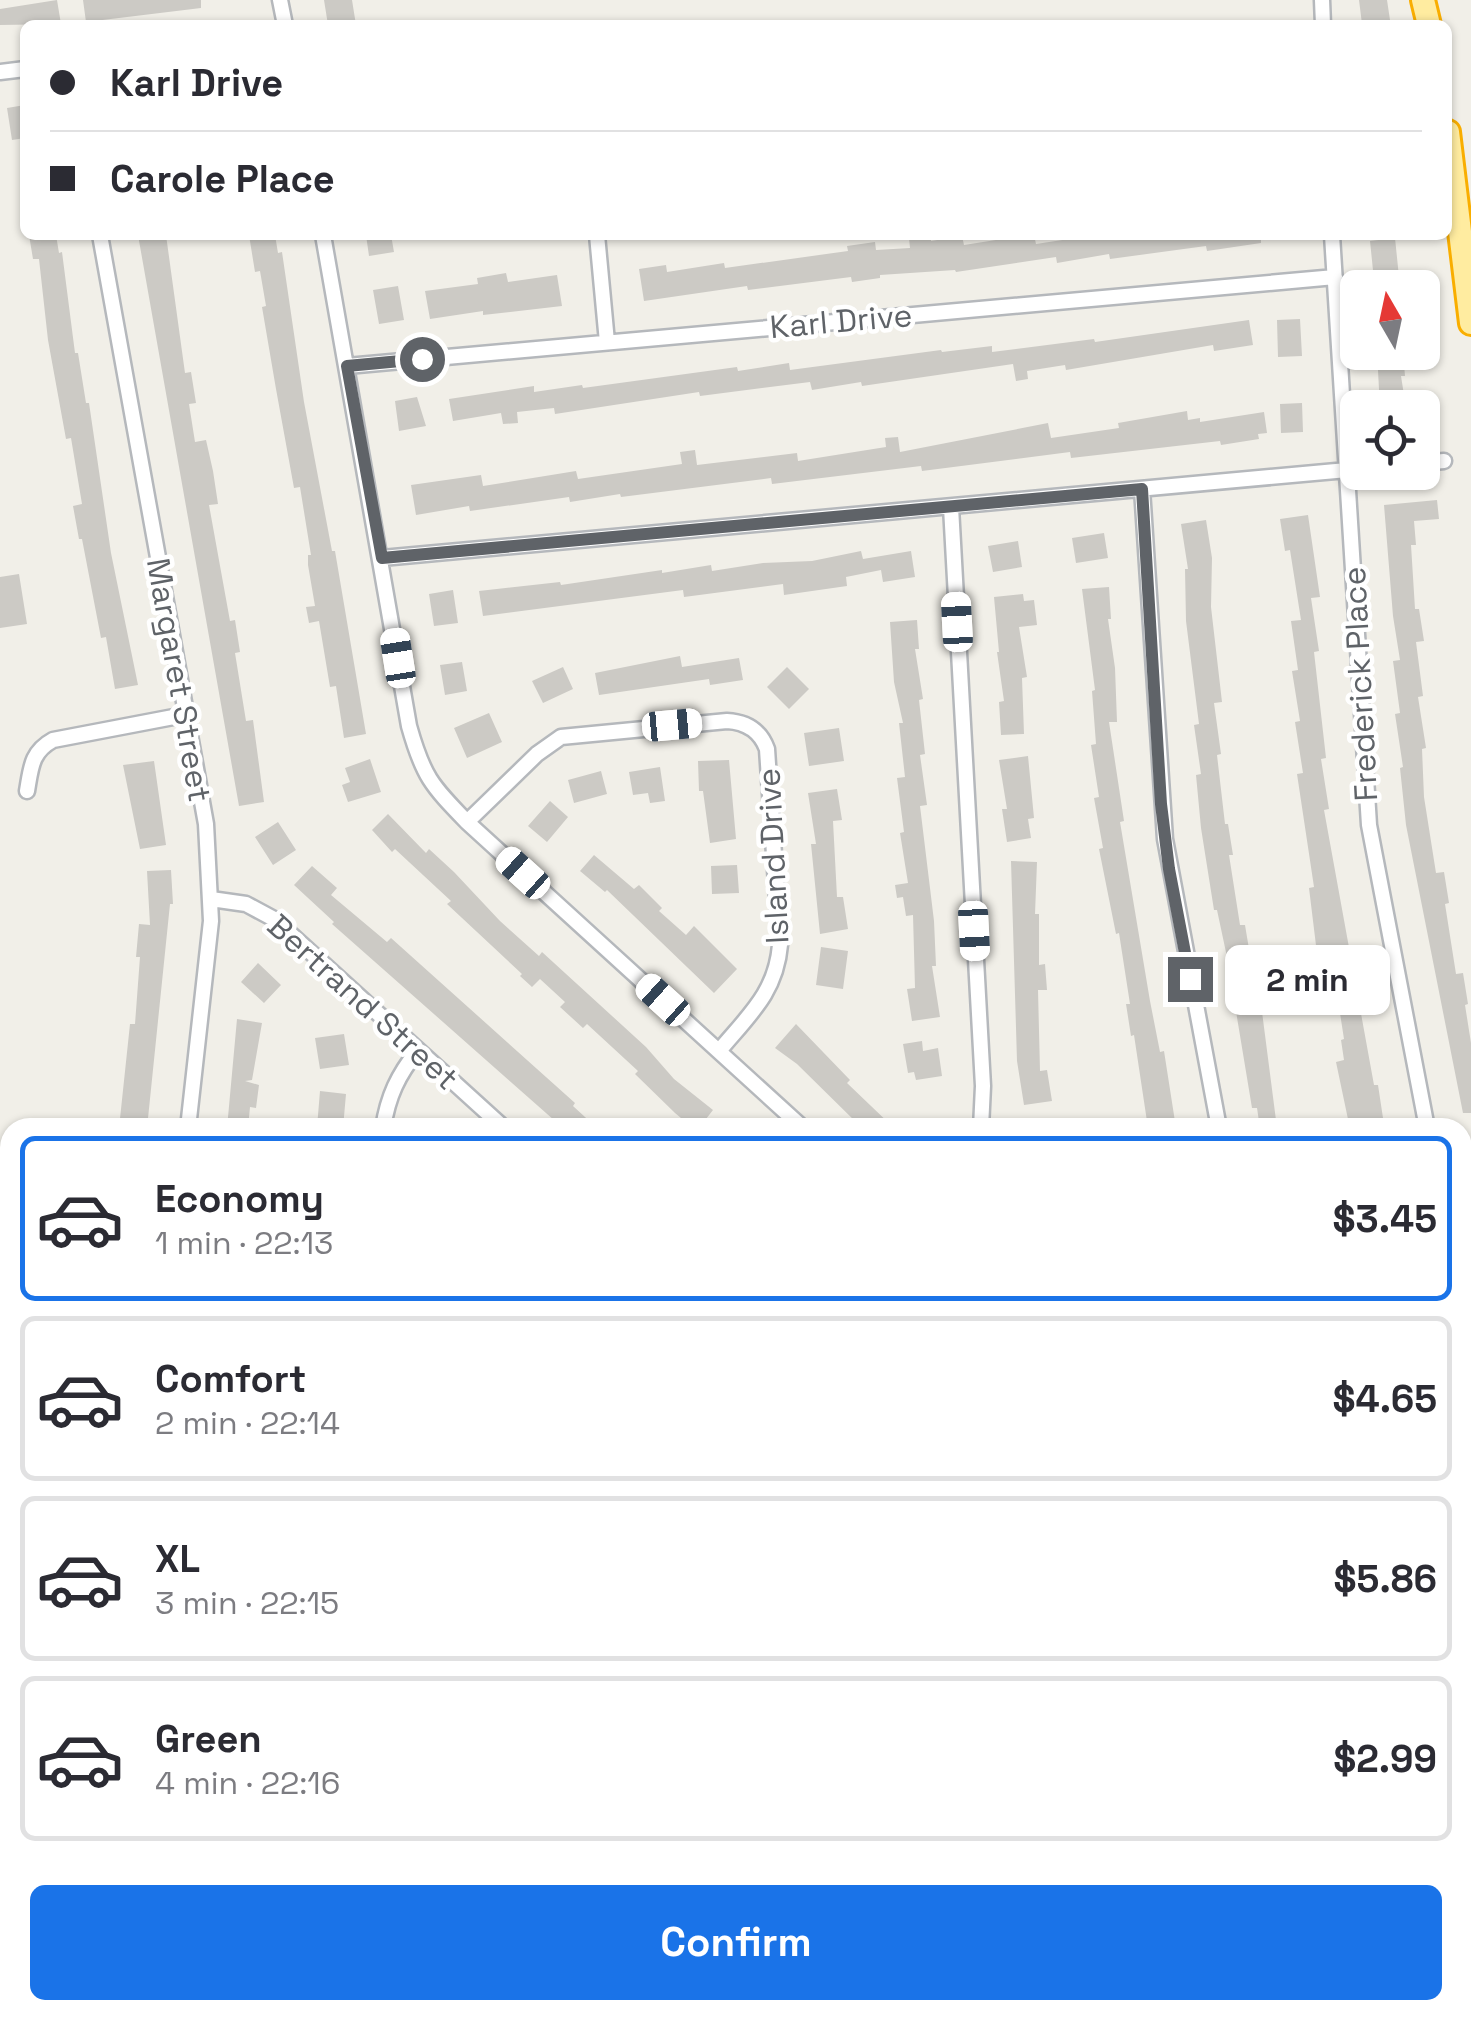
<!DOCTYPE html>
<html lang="en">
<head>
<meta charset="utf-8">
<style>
	body { margin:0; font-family:"Space Grotesk",sans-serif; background:#f2f2f3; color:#2b2b33; height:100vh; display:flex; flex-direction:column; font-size:38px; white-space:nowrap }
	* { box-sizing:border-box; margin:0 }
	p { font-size:32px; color:#7c7c81 }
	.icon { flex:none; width:55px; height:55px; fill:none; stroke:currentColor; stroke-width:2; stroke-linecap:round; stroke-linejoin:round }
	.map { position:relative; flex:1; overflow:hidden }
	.side { position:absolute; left:0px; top:1118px; width:1472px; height:902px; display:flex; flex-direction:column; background:#fff; border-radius:30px 30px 0 0; box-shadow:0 2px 8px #0004 }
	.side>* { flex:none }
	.guide { position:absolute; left:20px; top:20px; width:1432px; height:220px; border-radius:15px; box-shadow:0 2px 8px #0004; display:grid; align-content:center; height:220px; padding:0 30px; background:#fff }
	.needle { width:65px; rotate:351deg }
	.controls { position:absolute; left:1340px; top:270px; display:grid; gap:20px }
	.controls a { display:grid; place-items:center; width:100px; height:100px; border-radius:15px; background:#fff; box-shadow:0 2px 8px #0004; font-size:50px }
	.end { position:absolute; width:45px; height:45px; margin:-22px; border:12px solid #5f6368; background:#fff; box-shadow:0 0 0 5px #fff }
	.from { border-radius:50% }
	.bubble { position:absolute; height:70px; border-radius:15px; background:#fff; box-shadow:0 2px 8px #0004; font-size:32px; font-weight:700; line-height:70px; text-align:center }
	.car { position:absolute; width:30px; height:60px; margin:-30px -15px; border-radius:12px; box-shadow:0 0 8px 2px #0007; background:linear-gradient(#fff 24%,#345 0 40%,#fff 0 76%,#345 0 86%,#fff 0) }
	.guide b { display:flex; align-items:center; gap:35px; height:95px; font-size:38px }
	.guide b+b { border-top:2px solid #e1e1e2 }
	.guide i { width:25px; height:25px; background:#2b2b33 }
	ul { padding:18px 0 0; list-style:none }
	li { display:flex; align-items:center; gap:30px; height:165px; margin:0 20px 15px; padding:0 10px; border:5px solid #e1e1e2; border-radius:15px }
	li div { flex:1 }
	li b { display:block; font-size:38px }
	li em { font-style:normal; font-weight:700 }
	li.on { border-color:#1a73e8 }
	li>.icon { width:90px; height:90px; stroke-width:1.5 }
	.button { display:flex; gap:20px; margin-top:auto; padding:20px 30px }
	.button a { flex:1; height:115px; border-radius:15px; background:#1a73e8; color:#fff; font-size:40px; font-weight:700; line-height:115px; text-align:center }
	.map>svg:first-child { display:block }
	.commercial { fill:#fff8df }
	.forest { fill:url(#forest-crowns) }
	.building { fill:#cccac5 }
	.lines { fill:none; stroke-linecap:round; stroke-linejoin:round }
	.minor-casing { stroke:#b5b8bc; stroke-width:19 }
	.trunk-casing { stroke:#f9ae00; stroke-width:28 }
	.minor { stroke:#fff; stroke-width:14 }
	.trunk { stroke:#ffeca0; stroke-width:22 }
	.route { stroke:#5f6368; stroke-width:12 }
	.labels { text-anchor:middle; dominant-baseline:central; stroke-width:9; stroke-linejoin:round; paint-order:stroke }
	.street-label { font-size:32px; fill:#5f6368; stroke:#fff }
</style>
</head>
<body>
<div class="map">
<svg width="1471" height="2018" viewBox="0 0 1471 2018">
	<defs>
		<pattern id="forest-crowns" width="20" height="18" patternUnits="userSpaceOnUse" patternTransform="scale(2.5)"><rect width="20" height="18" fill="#c4e9c4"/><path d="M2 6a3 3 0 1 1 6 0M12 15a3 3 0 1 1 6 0" fill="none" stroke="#a2c0a3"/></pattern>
	</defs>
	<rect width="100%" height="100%" fill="#f1efe8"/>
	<path class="commercial" d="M 1462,1753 L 1471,1753 L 1471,2018 L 1370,2018 L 1371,2010 L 1462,2010 Z"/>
	<path class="forest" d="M 0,1168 L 10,1168 L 10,1560 L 0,1662 Z
		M 0,1974 L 10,1977 L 10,2010 L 534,2010 L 534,2018 L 0,2018 Z"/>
	<path class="building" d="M 57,0 L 61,24 L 0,25 L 0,9 Z
		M 83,0 L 201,0 L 201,8 L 86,22 Z
		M 324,0 L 352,0 L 356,25 L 328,25 Z
		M 1359,0 L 1387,0 L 1390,20 L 1362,24 Z
		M 25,105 L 25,138 L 12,140 L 7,108 Z
		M 29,235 L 56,235 L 59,253 L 62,252 L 75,353 L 78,353 L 86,403 L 89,403 L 111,553 L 138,685 L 115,689 L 106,637 L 101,638 L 82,539 L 79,539 L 73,506 L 82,504 L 71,438 L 66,439 L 48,340 L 39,259 L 33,259 Z
		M 138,235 L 166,235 L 185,373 L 191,372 L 196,403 L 189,404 L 195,442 L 206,440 L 213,471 L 218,504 L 209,505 L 230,621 L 235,620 L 240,652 L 235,653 L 246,721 L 253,720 L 264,802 L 239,806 Z
		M 249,235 L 275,235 L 278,253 L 282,252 L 304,402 L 332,551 L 335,551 L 366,734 L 344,738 L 336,686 L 330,687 L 319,621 L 309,623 L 306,607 L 315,606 L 308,565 L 308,555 L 311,555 L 300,487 L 294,488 L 276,389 L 262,307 L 266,306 L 260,271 L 255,272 Z
		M 366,235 L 391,235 L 394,252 L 369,256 Z
		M 1028,235 L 1034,235 L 1036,244 L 1095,235 L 1261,235 L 1261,243 L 1207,251 L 1206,246 L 1110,259 L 1109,254 L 1057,263 L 1056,257 L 956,272 L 955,270 L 880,275 L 880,278 L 852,282 L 851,277 L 748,290 L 747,286 L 644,301 L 639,269 L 666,265 L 667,272 L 724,263 L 725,268 L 848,251 L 847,246 L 875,242 L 876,250 L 910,248 L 909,238 L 931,237 L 931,241 L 962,236 L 964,245 Z
		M 1395,238 L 1399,277 L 1374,280 L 1370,241 Z
		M 506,273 L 508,282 L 557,275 L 562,306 L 483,315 L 483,311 L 430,319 L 425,291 L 478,284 L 477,278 Z
		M 398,286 L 404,320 L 379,324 L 373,290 Z
		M 1300,319 L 1302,356 L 1278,357 L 1277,320 Z
		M 1249,320 L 1253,345 L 1214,351 L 1213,345 L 1066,370 L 1065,365 L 1027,371 L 1028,379 L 1016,381 L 1013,364 L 862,386 L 861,382 L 812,390 L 810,382 L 700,396 L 699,392 L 555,414 L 554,408 L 517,412 L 518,423 L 503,424 L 501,413 L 453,421 L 449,399 L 534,386 L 534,392 L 582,385 L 583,388 L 737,367 L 738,371 L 789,363 L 790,370 L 941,350 L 942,352 L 992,346 L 992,352 L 1094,339 L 1095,342 Z
		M 1377,352 L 1403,352 L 1405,376 L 1401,376 L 1406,408 L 1380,408 Z
		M 417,397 L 426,426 L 399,431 L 395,401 Z
		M 1302,403 L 1303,432 L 1281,433 L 1280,404 Z
		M 1187,411 L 1188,420 L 1200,418 L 1200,422 L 1264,412 L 1267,433 L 1258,434 L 1259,439 L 1221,445 L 1220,441 L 1071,458 L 1070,452 L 922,471 L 921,466 L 772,484 L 771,478 L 621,497 L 620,494 L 570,502 L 569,497 L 470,511 L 469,506 L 416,515 L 411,485 L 481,475 L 483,486 L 576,471 L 578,479 L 682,464 L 680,452 L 695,450 L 697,465 L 797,453 L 798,461 L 886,447 L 885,438 L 898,437 L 900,452 L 1048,423 L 1051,438 L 1119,428 L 1118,423 Z
		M 1437,500 L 1439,519 L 1414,521 L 1416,545 L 1411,545 L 1415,609 L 1419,609 L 1424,641 L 1416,642 L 1423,696 L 1418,697 L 1426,748 L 1422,749 L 1424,797 L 1436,873 L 1444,872 L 1449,903 L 1445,904 L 1456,974 L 1463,973 L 1468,1004 L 1465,1005 L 1471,1043 L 1471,1113 L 1463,1113 L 1406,825 L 1400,768 L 1403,767 L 1395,714 L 1400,713 L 1393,661 L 1400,660 L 1393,616 L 1384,505 Z
		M 1308,515 L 1320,597 L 1311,598 L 1319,651 L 1314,652 L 1326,758 L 1321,759 L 1329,809 L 1324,810 L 1374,1085 L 1378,1085 L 1383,1118 L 1349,1124 L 1336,1062 L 1344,1060 L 1341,1040 L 1344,1039 L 1333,968 L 1319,970 L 1309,888 L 1314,887 L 1297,774 L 1303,773 L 1295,722 L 1300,721 L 1292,671 L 1298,670 L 1291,621 L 1301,620 L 1290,550 L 1285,551 L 1280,519 Z
		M 1206,520 L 1212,558 L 1211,607 L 1222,702 L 1214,703 L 1221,754 L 1217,755 L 1225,824 L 1228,824 L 1233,855 L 1229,855 L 1240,925 L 1245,925 L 1253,973 L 1257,973 L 1277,1128 L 1260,1128 L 1257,1108 L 1252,1108 L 1227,957 L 1217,910 L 1214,910 L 1201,828 L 1196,775 L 1201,774 L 1194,725 L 1199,724 L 1186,621 L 1185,569 L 1188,569 L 1181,524 Z
		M 1104,533 L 1108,558 L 1076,563 L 1072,538 Z
		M 1018,541 L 1022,567 L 993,572 L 988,546 Z
		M 861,551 L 863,559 L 911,551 L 915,577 L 883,582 L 881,570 L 846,577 L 847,586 L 784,595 L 783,584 L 684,597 L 683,590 L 483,616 L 479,591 L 560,582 L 561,585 L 662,570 L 662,573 L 711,565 L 712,571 L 763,563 L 812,561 Z
		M 19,574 L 27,624 L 0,628 L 0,577 Z
		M 1109,587 L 1111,619 L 1108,619 L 1115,668 L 1117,722 L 1109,722 L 1124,821 L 1120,822 L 1150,1001 L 1160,1052 L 1164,1051 L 1176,1128 L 1148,1128 L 1134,1035 L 1131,1036 L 1126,1004 L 1130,1004 L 1119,933 L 1116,934 L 1099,849 L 1103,848 L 1094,798 L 1099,797 L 1091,745 L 1096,744 L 1092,691 L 1095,690 L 1082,589 Z
		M 453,590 L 458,623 L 434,626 L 429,594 Z
		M 1023,594 L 1024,601 L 1034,600 L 1037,625 L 1019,627 L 1027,677 L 1022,678 L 1024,734 L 1001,735 L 999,702 L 1004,701 L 997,652 L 999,652 L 994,597 Z
		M 917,620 L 919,649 L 915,649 L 923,699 L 919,700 L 925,754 L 920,755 L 927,805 L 920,806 L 934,921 L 936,966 L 932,966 L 940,1017 L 912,1021 L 907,989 L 915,988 L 913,915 L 906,916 L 903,897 L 897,898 L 895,885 L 908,883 L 900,833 L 904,832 L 897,778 L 905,777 L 899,723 L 903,723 L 894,682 L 890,622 Z
		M 680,656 L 682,667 L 739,658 L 743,680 L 710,685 L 709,679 L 599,695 L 595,673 Z
		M 462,662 L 467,691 L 445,695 L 440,665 Z
		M 563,667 L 573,689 L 543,703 L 532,681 Z
		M 787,667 L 809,689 L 789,709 L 767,687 Z
		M 489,713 L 502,742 L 467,758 L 454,728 Z
		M 839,728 L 844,761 L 809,766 L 804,733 Z
		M 1028,756 L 1034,818 L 1028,819 L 1031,838 L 1007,842 L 1002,809 L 1007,809 L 999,760 Z
		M 370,759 L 381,792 L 348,802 L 342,785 L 350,782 L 345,768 Z
		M 729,760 L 736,839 L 710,843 L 703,791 L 699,791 L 698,761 Z
		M 154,761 L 166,845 L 140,849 L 123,765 Z
		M 660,767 L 665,801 L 650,803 L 648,793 L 633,795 L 629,772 Z
		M 601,771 L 607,794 L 574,803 L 568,780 Z
		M 837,789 L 842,820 L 833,821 L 837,897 L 843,897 L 848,929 L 820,934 L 811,844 L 816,844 L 808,793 Z
		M 550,801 L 568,817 L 547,842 L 528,826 Z
		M 388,814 L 426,853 L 429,849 L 454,872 L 500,921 L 539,956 L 542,952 L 646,1047 L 674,1079 L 713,1110 L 699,1128 L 693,1128 L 675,1113 L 635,1074 L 638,1071 L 587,1024 L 583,1028 L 560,1007 L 565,1002 L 540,979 L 532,987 L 520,976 L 522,974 L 447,904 L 451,901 L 395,849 L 392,852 L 372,830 Z
		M 278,822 L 296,850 L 273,865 L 255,837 Z
		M 594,855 L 634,889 L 639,885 L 662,908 L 659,911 L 686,935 L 694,926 L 737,969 L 714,993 L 607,890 L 605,892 L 580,871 Z
		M 1011,861 L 1037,862 L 1035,914 L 1039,914 L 1039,965 L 1045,964 L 1047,990 L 1038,990 L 1040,1071 L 1047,1070 L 1052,1101 L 1024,1105 L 1017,1061 Z
		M 737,865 L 739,893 L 712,894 L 711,866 Z
		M 312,866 L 337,888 L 331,895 L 387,942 L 391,938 L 575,1103 L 573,1106 L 597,1128 L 563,1128 L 332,924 L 334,922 L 294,885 Z
		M 171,870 L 173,904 L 170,904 L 147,1128 L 119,1128 L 130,1024 L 135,1024 L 140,957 L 136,957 L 139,924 L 150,925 L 147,871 Z
		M 821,947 L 848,951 L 843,989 L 816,985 Z
		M 258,963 L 281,985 L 264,1003 L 241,982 Z
		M 237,1019 L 262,1023 L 252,1080 L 245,1081 L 259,1085 L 256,1108 L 250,1107 L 248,1128 L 227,1128 Z
		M 796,1024 L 850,1080 L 847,1083 L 894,1128 L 862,1128 L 797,1064 L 775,1048 Z
		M 344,1034 L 349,1065 L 320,1069 L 315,1038 Z
		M 922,1041 L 923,1051 L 938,1048 L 942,1076 L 916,1080 L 914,1072 L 908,1073 L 903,1044 Z
		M 320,1091 L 346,1094 L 343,1128 L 317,1127 Z"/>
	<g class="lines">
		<g class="minor-casing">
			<path id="minor" d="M 280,0 L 285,25
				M 1322,0 L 1323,25
				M 0,72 L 25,69
				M 100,235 L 206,824 L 211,921 L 188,1128
				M 323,235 L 409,726 C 423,776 431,785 467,822 L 803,1128
				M 597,235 L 607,342
				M 1332,235 L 1369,825 L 1427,1128
				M 347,366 L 1335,277
				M 1422,463 L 1444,461
				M 1142,489 L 1165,839 L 1219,1128
				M 951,507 L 983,1086 L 981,1128
				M 382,558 L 1358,469
				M 27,791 C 31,768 31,752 53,740 L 184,715
				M 467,822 L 537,754 L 561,737 L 727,721 C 746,722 760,730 767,749 L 780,945 C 776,993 748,1016 719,1051
				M 211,899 L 246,904 L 274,919 L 504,1128
				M 383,1128 C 388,1096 398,1075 418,1050
				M 1462,1310 L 1471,1353
				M 1462,1621 L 1471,1620
				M 573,2018 L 574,2010
				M 1253,2018 L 1253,2010"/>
		</g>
		<g class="trunk-casing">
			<path id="trunk" d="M 1423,0 L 1429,25
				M 1448,132 L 1471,323"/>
		</g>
		<use href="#minor" class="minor"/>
		<use href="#trunk" class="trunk"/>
	</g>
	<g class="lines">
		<path class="route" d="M 422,359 L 347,366 L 382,558 L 1142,489 L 1161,804 L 1169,869 L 1190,979"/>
	</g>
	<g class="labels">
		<g class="street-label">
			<text transform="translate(841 321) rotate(-5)">Karl Drive</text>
			<text transform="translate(179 680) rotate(80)">Margaret Street</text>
			<text transform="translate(1360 684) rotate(-93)">Frederick Place</text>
			<text transform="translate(773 856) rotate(-93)">Island Drive</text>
			<text transform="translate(363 1002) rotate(42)">Bertrand Street</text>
		</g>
	</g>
</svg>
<div class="controls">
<a><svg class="needle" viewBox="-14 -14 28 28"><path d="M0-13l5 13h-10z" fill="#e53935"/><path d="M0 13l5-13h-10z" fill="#7c7c81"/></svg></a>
<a><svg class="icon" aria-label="locate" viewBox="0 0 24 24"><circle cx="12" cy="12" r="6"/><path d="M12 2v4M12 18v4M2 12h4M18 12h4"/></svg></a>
</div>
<i class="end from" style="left:422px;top:359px"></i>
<i class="end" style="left:1190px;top:979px"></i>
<div class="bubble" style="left:1225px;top:945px;width:165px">2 min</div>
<i class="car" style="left:957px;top:622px;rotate:357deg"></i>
<i class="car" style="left:398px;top:658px;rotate:351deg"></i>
<i class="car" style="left:672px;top:725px;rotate:85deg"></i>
<i class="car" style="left:523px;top:873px;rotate:312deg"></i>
<i class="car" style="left:974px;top:931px;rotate:177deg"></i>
<i class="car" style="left:663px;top:1000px;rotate:312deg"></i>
<div class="guide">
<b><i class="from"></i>Karl Drive</b>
<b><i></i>Carole Place</b>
</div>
<section class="side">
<ul>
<li class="on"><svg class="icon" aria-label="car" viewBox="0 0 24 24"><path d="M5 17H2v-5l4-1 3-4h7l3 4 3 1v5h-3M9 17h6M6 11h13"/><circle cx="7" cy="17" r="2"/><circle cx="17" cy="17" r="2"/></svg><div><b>Economy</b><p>1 min · 22:13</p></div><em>$3.45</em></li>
<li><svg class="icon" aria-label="car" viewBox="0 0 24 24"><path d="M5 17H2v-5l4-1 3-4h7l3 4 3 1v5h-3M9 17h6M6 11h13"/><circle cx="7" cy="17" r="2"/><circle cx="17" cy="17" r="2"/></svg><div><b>Comfort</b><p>2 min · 22:14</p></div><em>$4.65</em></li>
<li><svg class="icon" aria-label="car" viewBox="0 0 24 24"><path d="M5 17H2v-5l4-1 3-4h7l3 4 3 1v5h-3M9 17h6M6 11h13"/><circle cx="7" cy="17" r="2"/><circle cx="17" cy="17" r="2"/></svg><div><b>XL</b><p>3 min · 22:15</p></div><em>$5.86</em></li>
<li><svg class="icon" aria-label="car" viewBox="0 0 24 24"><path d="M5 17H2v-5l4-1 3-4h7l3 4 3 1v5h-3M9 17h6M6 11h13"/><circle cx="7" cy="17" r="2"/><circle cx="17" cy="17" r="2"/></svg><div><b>Green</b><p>4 min · 22:16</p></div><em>$2.99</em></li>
</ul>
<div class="button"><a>Confirm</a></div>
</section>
</div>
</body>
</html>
